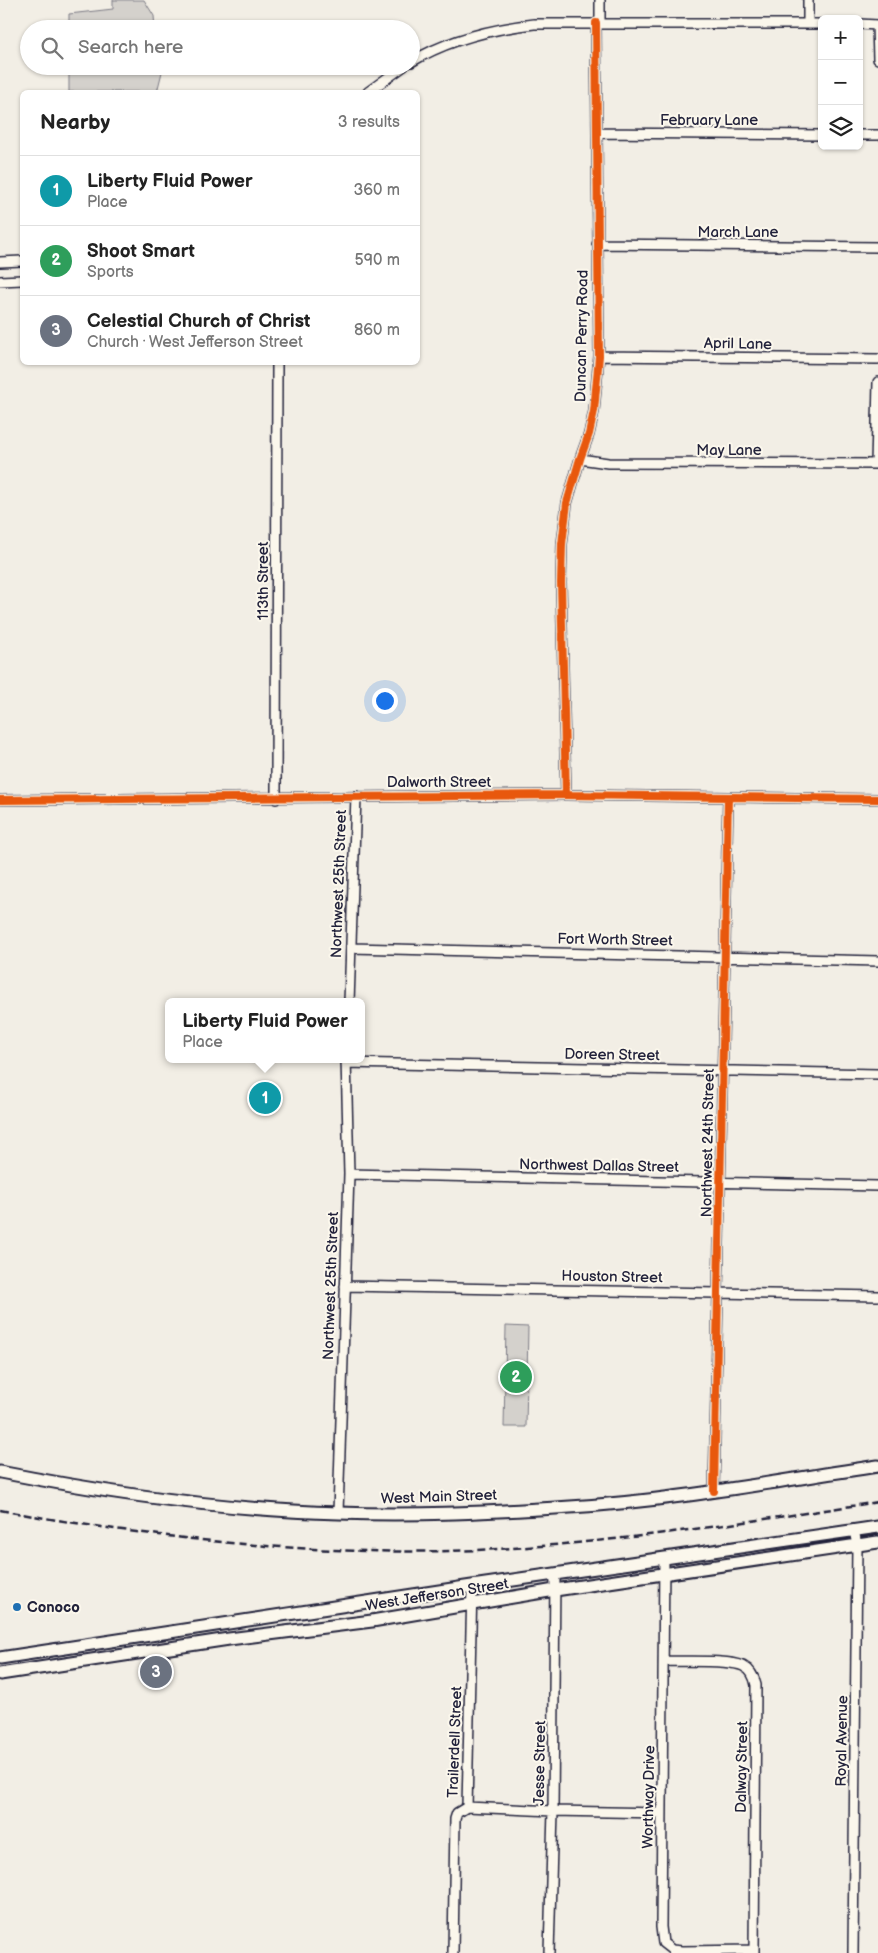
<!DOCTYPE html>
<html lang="en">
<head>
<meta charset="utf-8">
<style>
  :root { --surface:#fff; --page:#f6f6f6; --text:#222; --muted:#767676; --line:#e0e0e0; --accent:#1f6fb2 }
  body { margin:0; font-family:"Balsamiq Sans",sans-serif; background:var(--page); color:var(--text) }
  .controls { position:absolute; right:15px; top:15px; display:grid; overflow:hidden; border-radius:8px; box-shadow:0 1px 4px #0004 }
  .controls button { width:45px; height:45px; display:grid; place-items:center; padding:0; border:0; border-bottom:1px solid var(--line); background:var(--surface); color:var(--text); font:25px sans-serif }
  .you { position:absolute; left:384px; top:700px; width:18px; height:18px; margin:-12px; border:4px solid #fff; border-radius:50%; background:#1a73e8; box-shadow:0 0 0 8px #1a73e833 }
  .badge { display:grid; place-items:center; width:32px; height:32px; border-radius:50%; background:var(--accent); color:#fff; font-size:16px; font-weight:700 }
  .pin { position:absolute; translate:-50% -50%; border:2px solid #fff; box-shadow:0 1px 5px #0006 }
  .popup { position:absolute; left:165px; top:998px; width:200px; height:65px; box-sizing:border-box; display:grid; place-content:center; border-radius:8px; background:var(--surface); filter:drop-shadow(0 1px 4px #0005); font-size:16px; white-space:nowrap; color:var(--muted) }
  .popup b { font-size:19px; color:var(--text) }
  .popup::after { content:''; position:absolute; left:50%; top:100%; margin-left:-10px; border:10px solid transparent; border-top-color:var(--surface) }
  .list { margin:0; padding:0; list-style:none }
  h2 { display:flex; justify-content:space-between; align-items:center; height:65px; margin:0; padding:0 20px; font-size:21px }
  h2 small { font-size:16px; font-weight:400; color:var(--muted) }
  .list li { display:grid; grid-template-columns:32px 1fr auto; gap:15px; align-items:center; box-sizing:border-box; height:70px; padding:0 20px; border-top:1px solid var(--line) }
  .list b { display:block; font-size:19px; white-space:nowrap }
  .list p { margin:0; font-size:16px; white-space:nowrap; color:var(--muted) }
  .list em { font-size:16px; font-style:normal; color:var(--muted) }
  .icon { flex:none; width:28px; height:28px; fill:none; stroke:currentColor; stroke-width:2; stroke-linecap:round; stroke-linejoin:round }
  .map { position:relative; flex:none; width:878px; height:1953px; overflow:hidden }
  .search { position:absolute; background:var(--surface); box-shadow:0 1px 4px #0004; left:20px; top:20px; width:400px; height:55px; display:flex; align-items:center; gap:12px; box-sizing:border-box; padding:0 18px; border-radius:28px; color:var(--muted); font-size:19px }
  .panel { position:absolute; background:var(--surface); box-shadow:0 1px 4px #0004; left:20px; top:90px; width:400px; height:275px; border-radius:8px }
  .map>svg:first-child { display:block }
</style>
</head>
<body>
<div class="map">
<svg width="878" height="1953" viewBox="0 0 878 1953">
  <rect width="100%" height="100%" fill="#f2eee5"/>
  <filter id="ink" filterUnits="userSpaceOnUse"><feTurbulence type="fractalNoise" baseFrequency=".02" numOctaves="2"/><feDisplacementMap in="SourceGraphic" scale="10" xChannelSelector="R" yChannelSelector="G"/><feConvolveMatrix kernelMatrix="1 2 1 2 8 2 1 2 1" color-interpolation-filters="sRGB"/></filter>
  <g filter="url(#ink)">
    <path fill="#d4d1cc" stroke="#7b7a84" d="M113 0H144L154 16 155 29H69V14L113 9Z
      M69 66H161L162 72 157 92H69Z
      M506 1326 528 1327 526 1427H504Z"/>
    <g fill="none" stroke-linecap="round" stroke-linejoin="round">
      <g stroke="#22223b" stroke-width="12">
        <path id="minor" d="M600 23V0
          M808 24V0
          M859 24 878 25
          M877 25 878 59
          M411 62C449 39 491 29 534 24H822
          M368 92 404 66
          M597 133 822 135
          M859 135H878
          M597 244 878 247
          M0 262 22 261
          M0 281 22 280
          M599 356 878 359
          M580 459 608 463 878 464
          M876 464 878 382
          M566 795 561 583 562 544 567 503 580 459 589 434 594 411 599 356 596 23
          M276 799 277 362
          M0 800 566 795 878 799
          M351 948 878 961
          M349 1002 356 796
          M346 1063 878 1074
          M349 1174 878 1186
          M345 1286 878 1296
          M714 1491 728 797
          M338 1513 349 1174 346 1059
          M664 1558 661 1927 663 1943 672 1950 682 1951 754 1950
          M664 1661C681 1662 729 1659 743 1666 751 1670 754 1676 756 1685L754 1953
          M467 1807 553 1811 662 1813
          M453 1953 455 1819 457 1813 467 1807 472 1586
          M549 1953 553 1811 555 1574
          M853 1953 857 1545 854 1530"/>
      </g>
      <g stroke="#22223b" stroke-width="15">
        <path id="major" d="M0 1472C112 1494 225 1510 339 1513 416 1516 493 1512 570 1507 673 1501 776 1481 878 1466
          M0 1658 472 1586 878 1527
          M0 1674 229 1639 372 1621 555 1590 878 1542"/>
      </g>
      <use href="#minor" stroke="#fbf7ec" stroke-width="9"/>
      <use href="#major" stroke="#fbf7ec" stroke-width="11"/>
      <path stroke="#22223b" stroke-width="2.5" stroke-dasharray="8 4" stroke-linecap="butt" d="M0 1510C157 1539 317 1557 477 1550 612 1544 745 1522 878 1502"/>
      <g stroke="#fbf7ec" stroke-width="11">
        <path id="cycleway" d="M566 795 561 583 562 544 567 503 580 459 589 434 594 411 599 356 596 23
          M0 800 566 795 878 799
          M714 1491 728 797"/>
      </g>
      <use href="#cycleway" stroke="#e8590c" stroke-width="8"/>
    </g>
  </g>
  <circle fill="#1f6fb2" stroke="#fbf7ec" stroke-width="2" cx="17" cy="1607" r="5"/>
  <g text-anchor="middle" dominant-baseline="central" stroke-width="4" stroke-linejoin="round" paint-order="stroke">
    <g font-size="15" fill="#22223b" stroke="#fbf7ec">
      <text x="709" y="120">February Lane</text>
      <text x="738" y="232">March Lane</text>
      <text transform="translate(582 336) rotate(-89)">Duncan Perry Road</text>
      <text transform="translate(738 344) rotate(1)">April Lane</text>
      <text x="729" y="450">May Lane</text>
      <text transform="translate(263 581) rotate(-90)">113th Street</text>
      <text x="439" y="782">Dalworth Street</text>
      <text transform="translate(339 884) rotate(-88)">Northwest 25th Street</text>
      <text transform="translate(615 940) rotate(1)">Fort Worth Street</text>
      <text transform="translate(612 1055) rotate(1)">Doreen Street</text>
      <text transform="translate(708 1143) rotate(-89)">Northwest 24th Street</text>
      <text transform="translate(599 1166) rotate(1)">Northwest Dallas Street</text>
      <text transform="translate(612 1277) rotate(1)">Houston Street</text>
      <text transform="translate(331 1286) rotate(-88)">Northwest 25th Street</text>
      <text transform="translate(439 1497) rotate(-2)">West Main Street</text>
      <text transform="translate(437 1595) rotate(-9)">West Jefferson Street</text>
      <text transform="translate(842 1741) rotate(-89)">Royal Avenue</text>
      <text transform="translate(455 1742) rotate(-88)">Trailerdell Street</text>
      <text transform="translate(540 1763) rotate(-89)">Jesse Street</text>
      <text transform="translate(742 1767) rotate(-89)">Dalway Street</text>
      <text transform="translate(649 1797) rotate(-89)">Worthway Drive</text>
    </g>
    <g font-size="15" font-weight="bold" fill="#22223b" stroke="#fbf7ec" text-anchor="start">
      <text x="27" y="1607">Conoco</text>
    </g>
  </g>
</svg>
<div class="controls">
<button>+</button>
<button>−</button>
<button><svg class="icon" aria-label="layers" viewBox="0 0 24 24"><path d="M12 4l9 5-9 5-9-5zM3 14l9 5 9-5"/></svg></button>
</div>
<div class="you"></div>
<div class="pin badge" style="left:265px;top:1098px;background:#0f9aa8">1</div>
<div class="popup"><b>Liberty Fluid Power</b>Place</div>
<div class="pin badge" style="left:516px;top:1377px;background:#2e9e5b">2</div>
<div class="pin badge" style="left:156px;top:1672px;background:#6b7280">3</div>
<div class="search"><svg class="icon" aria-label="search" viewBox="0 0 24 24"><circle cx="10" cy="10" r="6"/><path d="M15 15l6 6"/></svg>Search here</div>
<section class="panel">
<h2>Nearby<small>3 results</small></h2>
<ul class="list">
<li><span class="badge" style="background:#0f9aa8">1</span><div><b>Liberty Fluid Power</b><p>Place</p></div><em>360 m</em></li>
<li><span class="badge" style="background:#2e9e5b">2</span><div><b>Shoot Smart</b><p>Sports</p></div><em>590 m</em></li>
<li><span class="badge" style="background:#6b7280">3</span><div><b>Celestial Church of Christ</b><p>Church · West Jefferson Street</p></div><em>860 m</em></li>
</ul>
</section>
</div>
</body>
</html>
